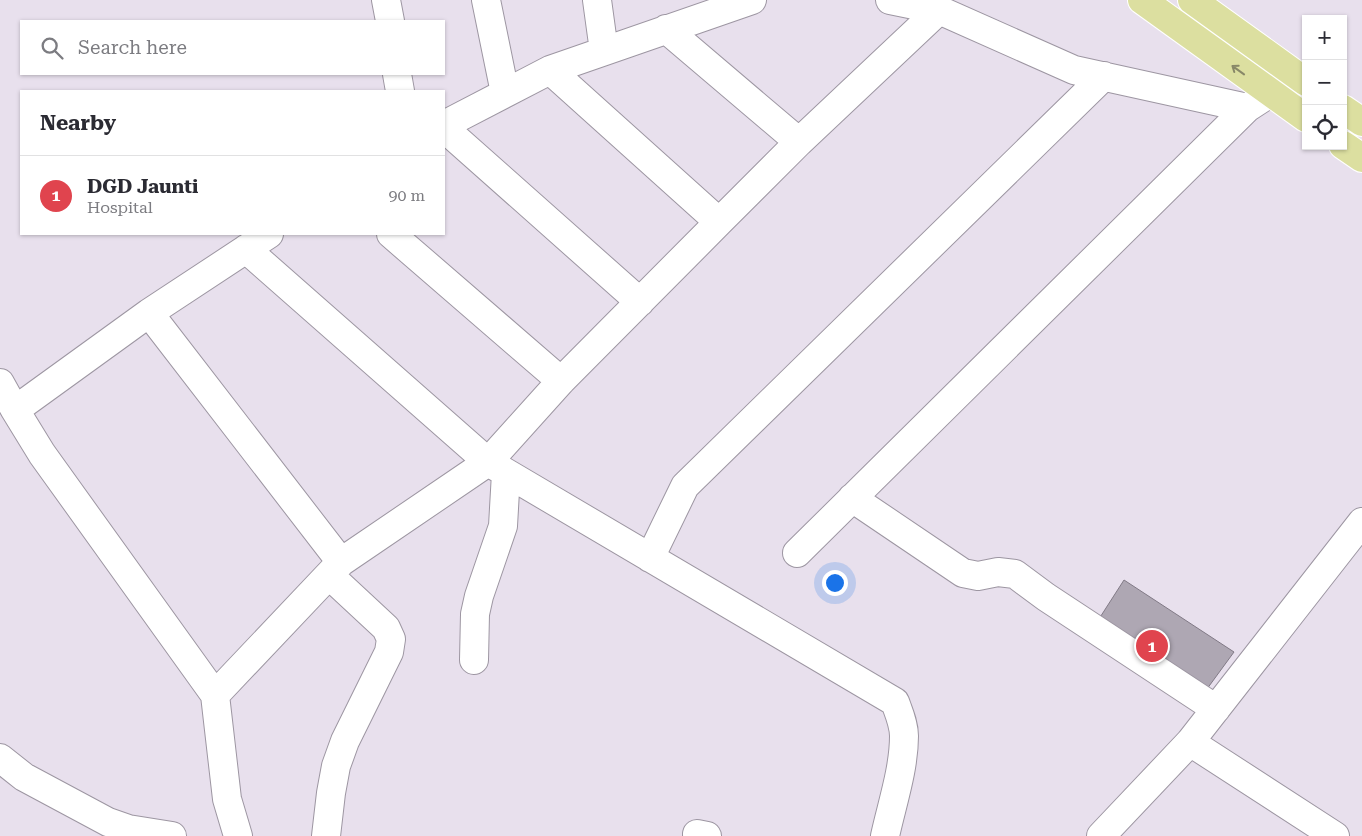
<!DOCTYPE html>
<html lang="en">
<head>
<meta charset="utf-8">
<style>
  :root { --surface:#fff; --page:#f2f2f3; --text:#2b2b33; --muted:#7c7c81; --line:#e1e1e2; --accent:#d93025 }
  body { margin:0; font-family:"Roboto Serif",serif; background:var(--page); color:var(--text) }
  .controls { position:absolute; right:15px; top:15px; display:grid; overflow:hidden; border-radius:0px; box-shadow:0 1px 4px #0004 }
  .controls button { width:45px; height:45px; display:grid; place-items:center; padding:0; border:0; border-bottom:1px solid var(--line); background:var(--surface); color:var(--text); font:25px sans-serif }
  .you { position:absolute; left:834px; top:582px; width:18px; height:18px; margin:-12px; border:4px solid #fff; border-radius:50%; background:#1a73e8; box-shadow:0 0 0 8px #1a73e833 }
  .badge { display:grid; place-items:center; width:32px; height:32px; border-radius:50%; background:var(--accent); color:#fff; font-size:16px; font-weight:700 }
  .pin { position:absolute; translate:-50% -50%; border:2px solid #fff; box-shadow:0 1px 5px #0006 }
  .list { margin:0; padding:0; list-style:none }
  h2 { display:flex; justify-content:space-between; align-items:center; height:65px; margin:0; padding:0 20px; font-size:21px }
  h2 small { font-size:16px; font-weight:400; color:var(--muted) }
  .list li { display:grid; grid-template-columns:32px 1fr auto; gap:15px; align-items:center; box-sizing:border-box; height:80px; padding:0 20px; border-top:1px solid var(--line) }
  .list b { display:block; font-size:19px; white-space:nowrap }
  .list p { margin:0; font-size:16px; white-space:nowrap; color:var(--muted) }
  .list em { font-size:16px; font-style:normal; color:var(--muted) }
  .icon { flex:none; width:28px; height:28px; fill:none; stroke:currentColor; stroke-width:2; stroke-linecap:round; stroke-linejoin:round }
  .map { position:relative; flex:none; width:1362px; height:836px; overflow:hidden }
  .search { position:absolute; background:var(--surface); box-shadow:0 1px 4px #0004; left:20px; top:20px; width:425px; height:55px; display:flex; align-items:center; gap:12px; box-sizing:border-box; padding:0 18px; border-radius:0px; color:var(--muted); font-size:19px }
  .panel { position:absolute; background:var(--surface); box-shadow:0 1px 4px #0004; left:20px; top:90px; width:425px; height:145px; border-radius:0px }
  .map>svg:first-child { display:block }
</style>
</head>
<body>
<div class="map">
<svg width="1362" height="836" viewBox="0 0 1362 836">
  <rect width="100%" height="100%" fill="#e8e0ed"/>
  <path fill="#aea7b3" stroke="#817a86" d="M1124 580 1234 652 1204 693 1097 622Z"/>
  <g fill="none" stroke-linecap="round" stroke-linejoin="round">
    <g stroke="#9d96a2" stroke-width="30">
      <path id="minor" d="M386 0 390 21
        M486 0 505 93
        M597 0 604 51
        M890 0 939 10 1074 70 1247 108
        M666 29 799 142
        M550 70 719 222
        M397 74 400 91
        M444 125 550 70 752 0
        M444 128 640 302
        M391 234 561 381
        M246 249 488 462 895 702C899 713 904 724 904 736 904 769 892 804 885 836
        M149 313 341 562
        M0 383 15 410 42 454 215 695 227 799 238 836
        M15 410 149 313 269 234
        M852 498 963 573 978 576 998 572 1015 574 1046 597 1216 709
        M797 553 1247 108 1270 93 1281 73
        M650 558 685 486 1104 76
        M474 660 475 614 479 596 503 526 506 473
        M215 695 341 562 488 462 561 381 719 222 799 142 939 10
        M1190 742 1335 836
        M0 758 24 777 108 822 128 829 172 836
        M697 834 707 836
        M326 836 331 793 336 766 345 741 389 652 391 639 386 628 329 575
        M1101 836 1190 742 1362 522"/>
    </g>
    <g stroke="#fff" stroke-width="30">
      <path id="major" d="M1142 0 1306 118
        M1192 0 1306 82
        M1343 109 1362 122
        M1343 145 1362 158"/>
    </g>
    <use href="#minor" stroke="#fff" stroke-width="28"/>
    <use href="#major" stroke="#dcdfa0" stroke-width="28"/>
  </g>
  <defs><path id="oneway-shaft" d="M-6 0H5M1.5-3L5.5 0L1.5 3" fill="none" stroke-width="1.6" stroke-linecap="round" stroke-linejoin="round" transform="scale(1.25)"/></defs>
  <use stroke="#888868" href="#oneway-shaft" transform="translate(1238 70) rotate(-144)"/>
</svg>
<div class="controls">
<button>+</button>
<button>−</button>
<button><svg class="icon" aria-label="locate" viewBox="0 0 24 24"><circle cx="12" cy="12" r="6"/><path d="M12 2v4M12 18v4M2 12h4M18 12h4"/></svg></button>
</div>
<div class="you"></div>
<div class="pin badge" style="left:1152px;top:646px;background:#e0444e">1</div>
<div class="search"><svg class="icon" aria-label="search" viewBox="0 0 24 24"><circle cx="10" cy="10" r="6"/><path d="M15 15l6 6"/></svg>Search here</div>
<section class="panel">
<h2>Nearby<small></small></h2>
<ul class="list">
<li><span class="badge" style="background:#e0444e">1</span><div><b>DGD Jaunti</b><p>Hospital</p></div><em>90 m</em></li>
</ul>
</section>
</div>
</body>
</html>
